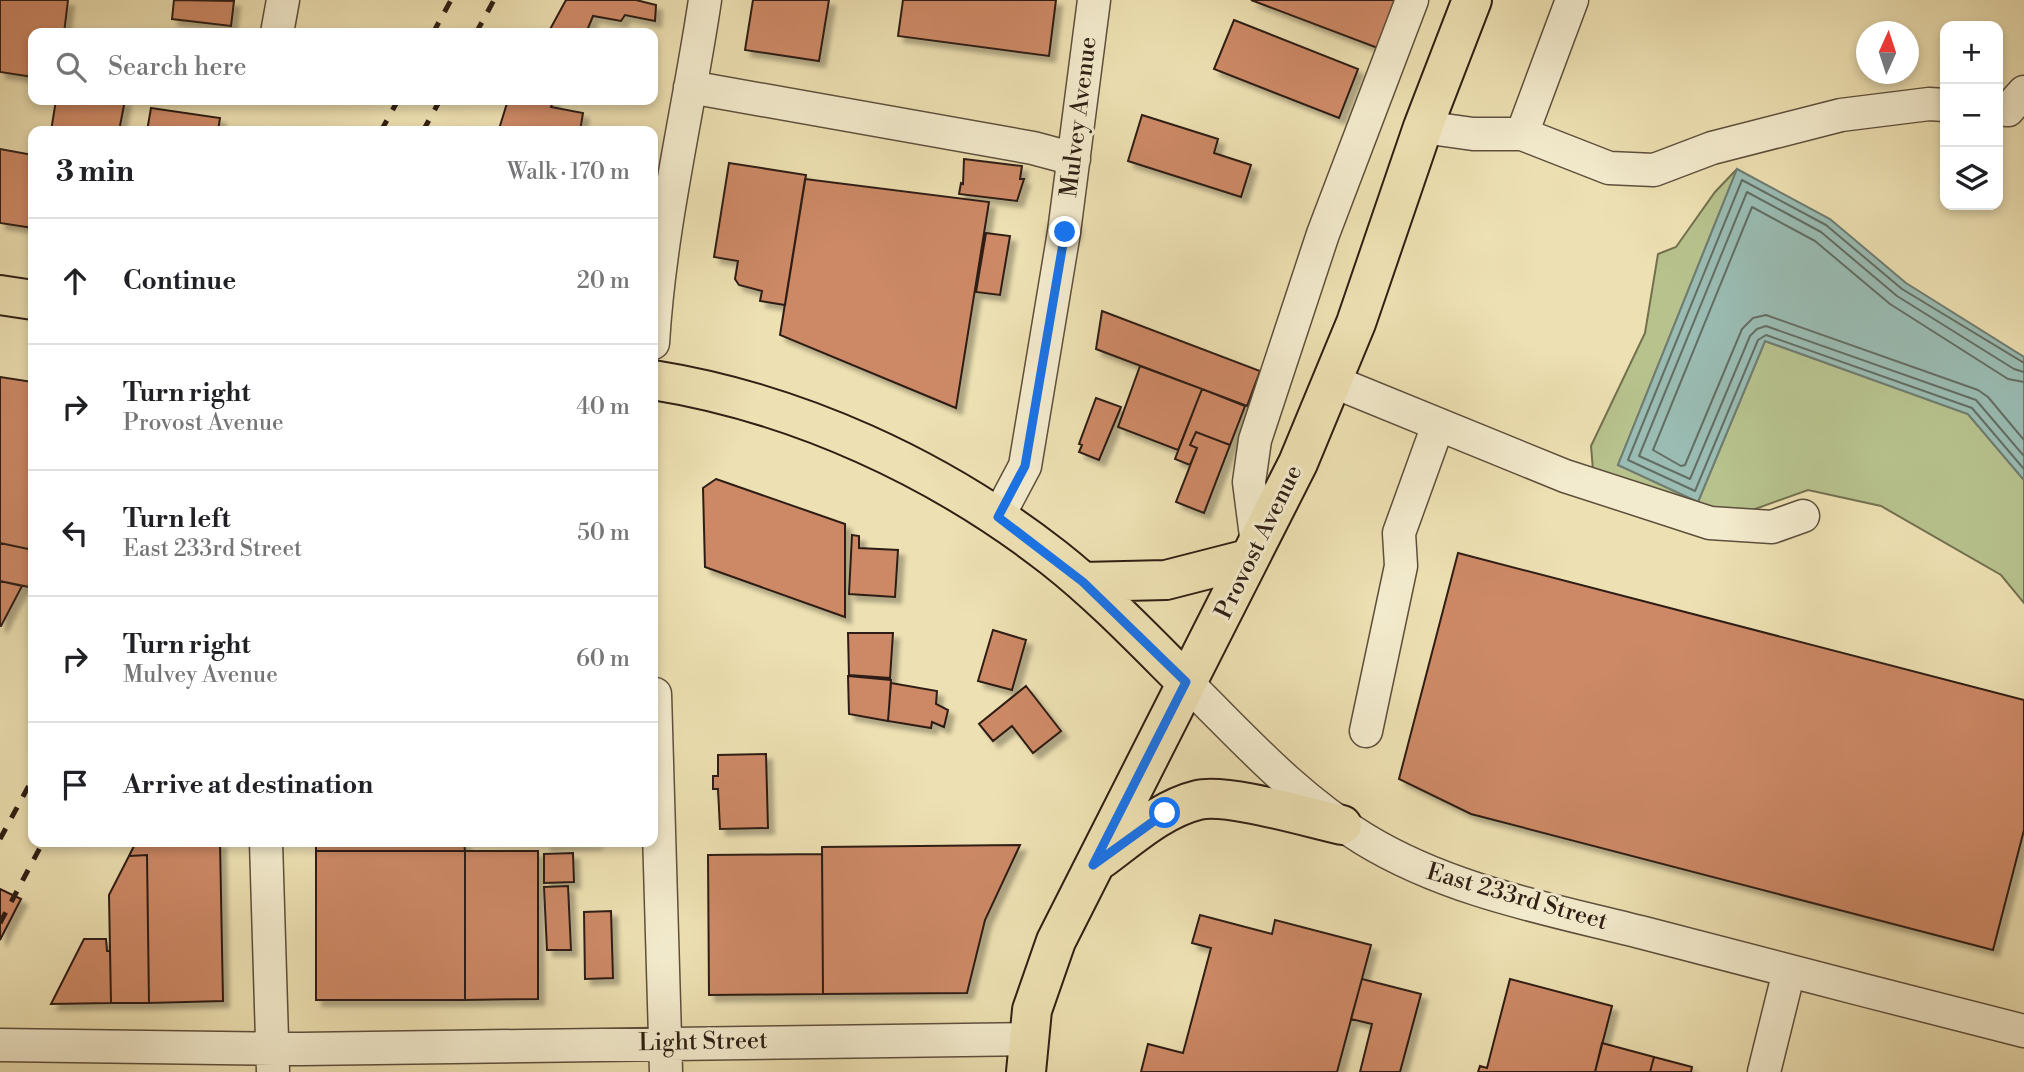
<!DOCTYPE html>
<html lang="en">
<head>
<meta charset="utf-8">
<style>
  :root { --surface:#fff; --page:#f2f2f2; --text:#202124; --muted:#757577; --line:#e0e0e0 }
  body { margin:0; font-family:"Libre Bodoni",serif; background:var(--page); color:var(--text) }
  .controls { position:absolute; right:21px; top:21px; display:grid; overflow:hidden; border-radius:14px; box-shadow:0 4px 10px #0003 }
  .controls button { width:63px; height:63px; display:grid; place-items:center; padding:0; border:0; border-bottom:2px solid var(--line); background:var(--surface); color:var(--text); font:35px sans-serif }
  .compass { position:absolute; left:1856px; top:21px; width:63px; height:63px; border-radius:50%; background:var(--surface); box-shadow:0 4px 10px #0003; rotate:3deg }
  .stop { position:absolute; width:21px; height:21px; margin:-16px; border:5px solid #1a73e8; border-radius:50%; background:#fff }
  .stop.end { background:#1a73e8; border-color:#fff; box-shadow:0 2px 7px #0008 }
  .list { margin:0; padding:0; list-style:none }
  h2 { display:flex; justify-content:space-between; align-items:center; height:91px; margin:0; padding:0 28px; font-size:30px }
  h2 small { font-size:23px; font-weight:400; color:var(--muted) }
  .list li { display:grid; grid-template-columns:46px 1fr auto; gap:21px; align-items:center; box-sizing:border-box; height:126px; padding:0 28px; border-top:2px solid var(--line) }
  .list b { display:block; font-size:26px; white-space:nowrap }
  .list p { margin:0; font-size:23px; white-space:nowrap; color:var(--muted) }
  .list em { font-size:23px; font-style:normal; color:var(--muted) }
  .icon { flex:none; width:38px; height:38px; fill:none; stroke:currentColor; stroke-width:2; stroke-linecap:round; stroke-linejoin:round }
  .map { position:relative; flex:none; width:2024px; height:1072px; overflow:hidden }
  .search { position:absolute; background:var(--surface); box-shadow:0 4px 10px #0003; left:28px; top:28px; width:630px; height:77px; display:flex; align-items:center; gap:18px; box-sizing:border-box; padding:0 24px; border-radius:14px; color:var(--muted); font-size:26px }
  .panel { position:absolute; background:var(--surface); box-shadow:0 4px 10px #0003; left:28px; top:126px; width:630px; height:721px; border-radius:14px }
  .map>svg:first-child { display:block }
</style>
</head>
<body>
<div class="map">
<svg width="2024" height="1072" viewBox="0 0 2024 1072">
  <defs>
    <filter id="shadow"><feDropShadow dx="6" dy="6" stdDeviation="2" flood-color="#0004"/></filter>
  </defs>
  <rect width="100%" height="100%" fill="#ede0b2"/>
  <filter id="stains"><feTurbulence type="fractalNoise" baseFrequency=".00286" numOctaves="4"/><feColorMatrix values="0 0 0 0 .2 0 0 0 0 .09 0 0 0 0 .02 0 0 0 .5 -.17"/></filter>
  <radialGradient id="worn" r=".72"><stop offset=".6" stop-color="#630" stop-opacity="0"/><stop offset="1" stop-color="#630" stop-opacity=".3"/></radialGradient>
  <path fill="#b7c28d" stroke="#737050" stroke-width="2" d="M1737 169 1618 465 1698 502 1765 341 1968 414 2024 480V603L2001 575 1881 506 1808 490 1730 518 1593 470 1591 446 1645 333 1658 254 1676 247 1715 192Z"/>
  <path fill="#9abcb3" stroke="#6f7d73" stroke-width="2" d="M1737 169 1830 219 1906 283 2024 357V480L1968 414 1765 341 1698 502 1618 465Z"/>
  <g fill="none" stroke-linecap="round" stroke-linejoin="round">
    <path stroke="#646e64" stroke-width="2" d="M2024 363 1902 289 1826 225 1742 180 1628 460 1695 491 1758 340 1766 335 1972 408 2024 469
      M2024 372 2014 369 1897 296 1821 232 1747 192 1639 456 1690 479 1750 336 1757 329 1766 326 1976 400 2024 456
      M2024 382 2008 379 1890 304 1815 241 1752 207 1653 450 1681 466 1685 465 1742 329 1753 318 1766 315 1978 390 1988 397 2024 440"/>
  </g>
  <path fill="#cd8966" stroke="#2f1f14" stroke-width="2" filter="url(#shadow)" d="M0 0H68L64 33H33V77L0 72Z
    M174 0 234 1 231 26 172 19Z
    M566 0H636L656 5 655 21 625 15 621 21 593 16 586 33H548Z
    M753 0H829L819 61 745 50Z
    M903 0H1056L1049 56 898 36Z
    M1251 0H1402L1383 50Z
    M1234 20 1358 69 1339 118 1214 69Z
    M56 100H125L119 131H51Z
    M508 100H554L551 107 583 113 580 131H492V128L499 129Z
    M151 108 220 118 218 131H147Z
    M1142 115 1218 139 1214 153 1251 165 1241 197 1128 161Z
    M0 149 33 155V228L0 223Z
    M964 159 1022 166 1020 179H1024L1017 201 959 194 961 183 963 184Z
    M729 163 806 175 785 305 760 301 762 291 739 285 735 279 738 261 714 257Z
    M805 179 989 202 956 408 780 335Z
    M986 233 1010 236 1000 295 976 292Z
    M1102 311 1260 371 1247 406 1096 349Z
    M1140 366 1202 389 1178 450 1118 427Z
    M0 377 33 382V550L0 543Z
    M1202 389 1245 406 1230 445 1196 432 1190 445 1197 448 1190 465 1175 459Z
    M1096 398 1121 407 1099 460 1079 452 1082 445 1079 444Z
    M1196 432 1230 445 1204 513 1176 502 1197 448 1190 445Z
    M716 479 845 524V617L705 567 703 488Z
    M852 535 859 536V548L898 550 895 597 849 594Z
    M0 543 33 550 29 587 0 581Z
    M1458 553 2024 700V830L1993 950 1471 814 1399 779Z
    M0 581 22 586 1 626H0Z
    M993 630 1026 640 1012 690 978 681Z
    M848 633H893L890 678 849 675Z
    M848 676 891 680 888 721 849 714Z
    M891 683 937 691 936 704 948 710 944 727 932 722 931 728 888 721Z
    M1026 686 1061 731 1033 753 1012 726 993 741 979 724Z
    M766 754 768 828 720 829 718 789H713V776H718V755Z
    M136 842H220L223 1001 149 1003 147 855 129 856Z
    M316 842H464L465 851H316Z
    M545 842H596V843L545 844Z
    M1020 845 985 920 967 993 823 994 822 847Z
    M316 851H465V1000H316Z
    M465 851H538V999L465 1000Z
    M573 853 574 882 544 883V854Z
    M822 854 823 994 709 995 708 855Z
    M147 855 149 1003H111L109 895 129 856Z
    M568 886 571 950H547L544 887Z
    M0 889 21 899 0 940Z
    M611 911 613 978 585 979 584 912Z
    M1200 915 1272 934 1275 920 1371 945 1337 1072H1141L1148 1044 1183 1053 1211 948 1192 943Z
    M84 939H106L107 951H110L111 1003 51 1004Z
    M1362 979 1421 994 1400 1072H1360L1372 1024 1351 1019Z
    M1510 979 1612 1006 1595 1072H1478L1480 1066 1487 1068Z
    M1602 1043 1654 1057 1650 1072H1595Z
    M1654 1057 1692 1067 1691 1072H1650Z"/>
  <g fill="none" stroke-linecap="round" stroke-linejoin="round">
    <g stroke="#5e4f3c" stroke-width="35">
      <path id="minor" d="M277 33 283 0
        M690 87 1033 148 1074 159
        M1998 109 2008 110 2024 92
        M1423 127 1473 134H1522L1572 0
        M1522 134 1609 168 1654 170 1712 148 1841 115 1929 104 1945 105
        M653 343C660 227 688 114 705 0
        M1332 381 1565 476 1710 523 1772 527 1803 516
        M998 517 1025 466 1064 232 1094 0
        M1257 544 1249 482 1255 440 1323 234 1412 0
        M1186 682C1243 738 1295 797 1364 839 1449 891 1549 909 1644 933 1771 966 1897 999 2024 1031
        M655 694 666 1072
        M1366 731 1401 566 1399 533 1438 425
        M266 842 273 1072
        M0 1045 301 1049 1028 1039
        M1764 1072 1789 971"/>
    </g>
    <g stroke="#2f1f14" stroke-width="42">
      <path id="major" d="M0 295 33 300
        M653 380C797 403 939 468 1054 558 1101 595 1143 639 1186 682
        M1083 582 1166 580 1248 559
        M1101 859C1130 838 1161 809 1198 800 1227 793 1310 818 1342 825
        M1026 1072 1032 1010 1056 941 1298 463 1356 323 1423 127 1472 0"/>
    </g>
    <use href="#minor" stroke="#f3ebcd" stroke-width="32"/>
    <use href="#major" stroke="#ede0b2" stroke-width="38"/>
    <path stroke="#2f1f14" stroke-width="5" stroke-dasharray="12 12" stroke-linecap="butt" d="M433 33 451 0
      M476 33 494 0
      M381 131 398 100
      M423 131 440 100
      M0 839 33 778
      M0 923 43 842"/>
  </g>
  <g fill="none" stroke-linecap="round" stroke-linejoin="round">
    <path stroke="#1a73e8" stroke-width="9" d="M1065 232 1025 466 998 517 1083 582 1186 682 1093 865 1165 813"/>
  </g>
  <g text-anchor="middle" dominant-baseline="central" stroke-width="6" stroke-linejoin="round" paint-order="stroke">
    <g font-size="24" fill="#2f1f14" stroke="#f3ebcd">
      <text transform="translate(1079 117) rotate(-83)">Mulvey Avenue</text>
      <text transform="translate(1259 542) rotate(-64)">Provost Avenue</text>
      <text transform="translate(1517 897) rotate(16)">East 233rd Street</text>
      <text transform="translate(703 1042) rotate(-1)">Light Street</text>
    </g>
  </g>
  <rect width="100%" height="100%" filter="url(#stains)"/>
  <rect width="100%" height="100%" fill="url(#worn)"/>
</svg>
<div class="controls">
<button>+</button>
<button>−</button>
<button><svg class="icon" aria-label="layers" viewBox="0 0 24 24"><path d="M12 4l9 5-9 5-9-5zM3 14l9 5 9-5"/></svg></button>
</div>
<svg class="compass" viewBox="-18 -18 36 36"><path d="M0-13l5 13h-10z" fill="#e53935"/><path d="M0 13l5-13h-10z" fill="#757577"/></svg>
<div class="stop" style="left:1165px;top:813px"></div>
<div class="stop end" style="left:1065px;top:232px"></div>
<div class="search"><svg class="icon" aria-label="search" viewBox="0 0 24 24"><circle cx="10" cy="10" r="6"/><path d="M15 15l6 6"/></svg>Search here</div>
<section class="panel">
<h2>3 min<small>Walk · 170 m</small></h2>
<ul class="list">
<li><svg class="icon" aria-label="ahead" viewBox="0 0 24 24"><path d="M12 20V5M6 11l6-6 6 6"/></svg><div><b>Continue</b></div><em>20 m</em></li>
<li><svg class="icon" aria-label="right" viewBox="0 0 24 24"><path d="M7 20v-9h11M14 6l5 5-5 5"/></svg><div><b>Turn right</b><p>Provost Avenue</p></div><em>40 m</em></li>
<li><svg class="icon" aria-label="left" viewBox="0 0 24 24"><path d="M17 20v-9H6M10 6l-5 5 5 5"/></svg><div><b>Turn left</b><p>East 233rd Street</p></div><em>50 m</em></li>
<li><svg class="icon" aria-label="right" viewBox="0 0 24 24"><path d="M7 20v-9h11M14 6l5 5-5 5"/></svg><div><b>Turn right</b><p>Mulvey Avenue</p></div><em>60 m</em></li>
<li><svg class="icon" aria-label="arrive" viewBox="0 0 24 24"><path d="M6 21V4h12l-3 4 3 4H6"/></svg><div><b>Arrive at destination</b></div></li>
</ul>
</section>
</div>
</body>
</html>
